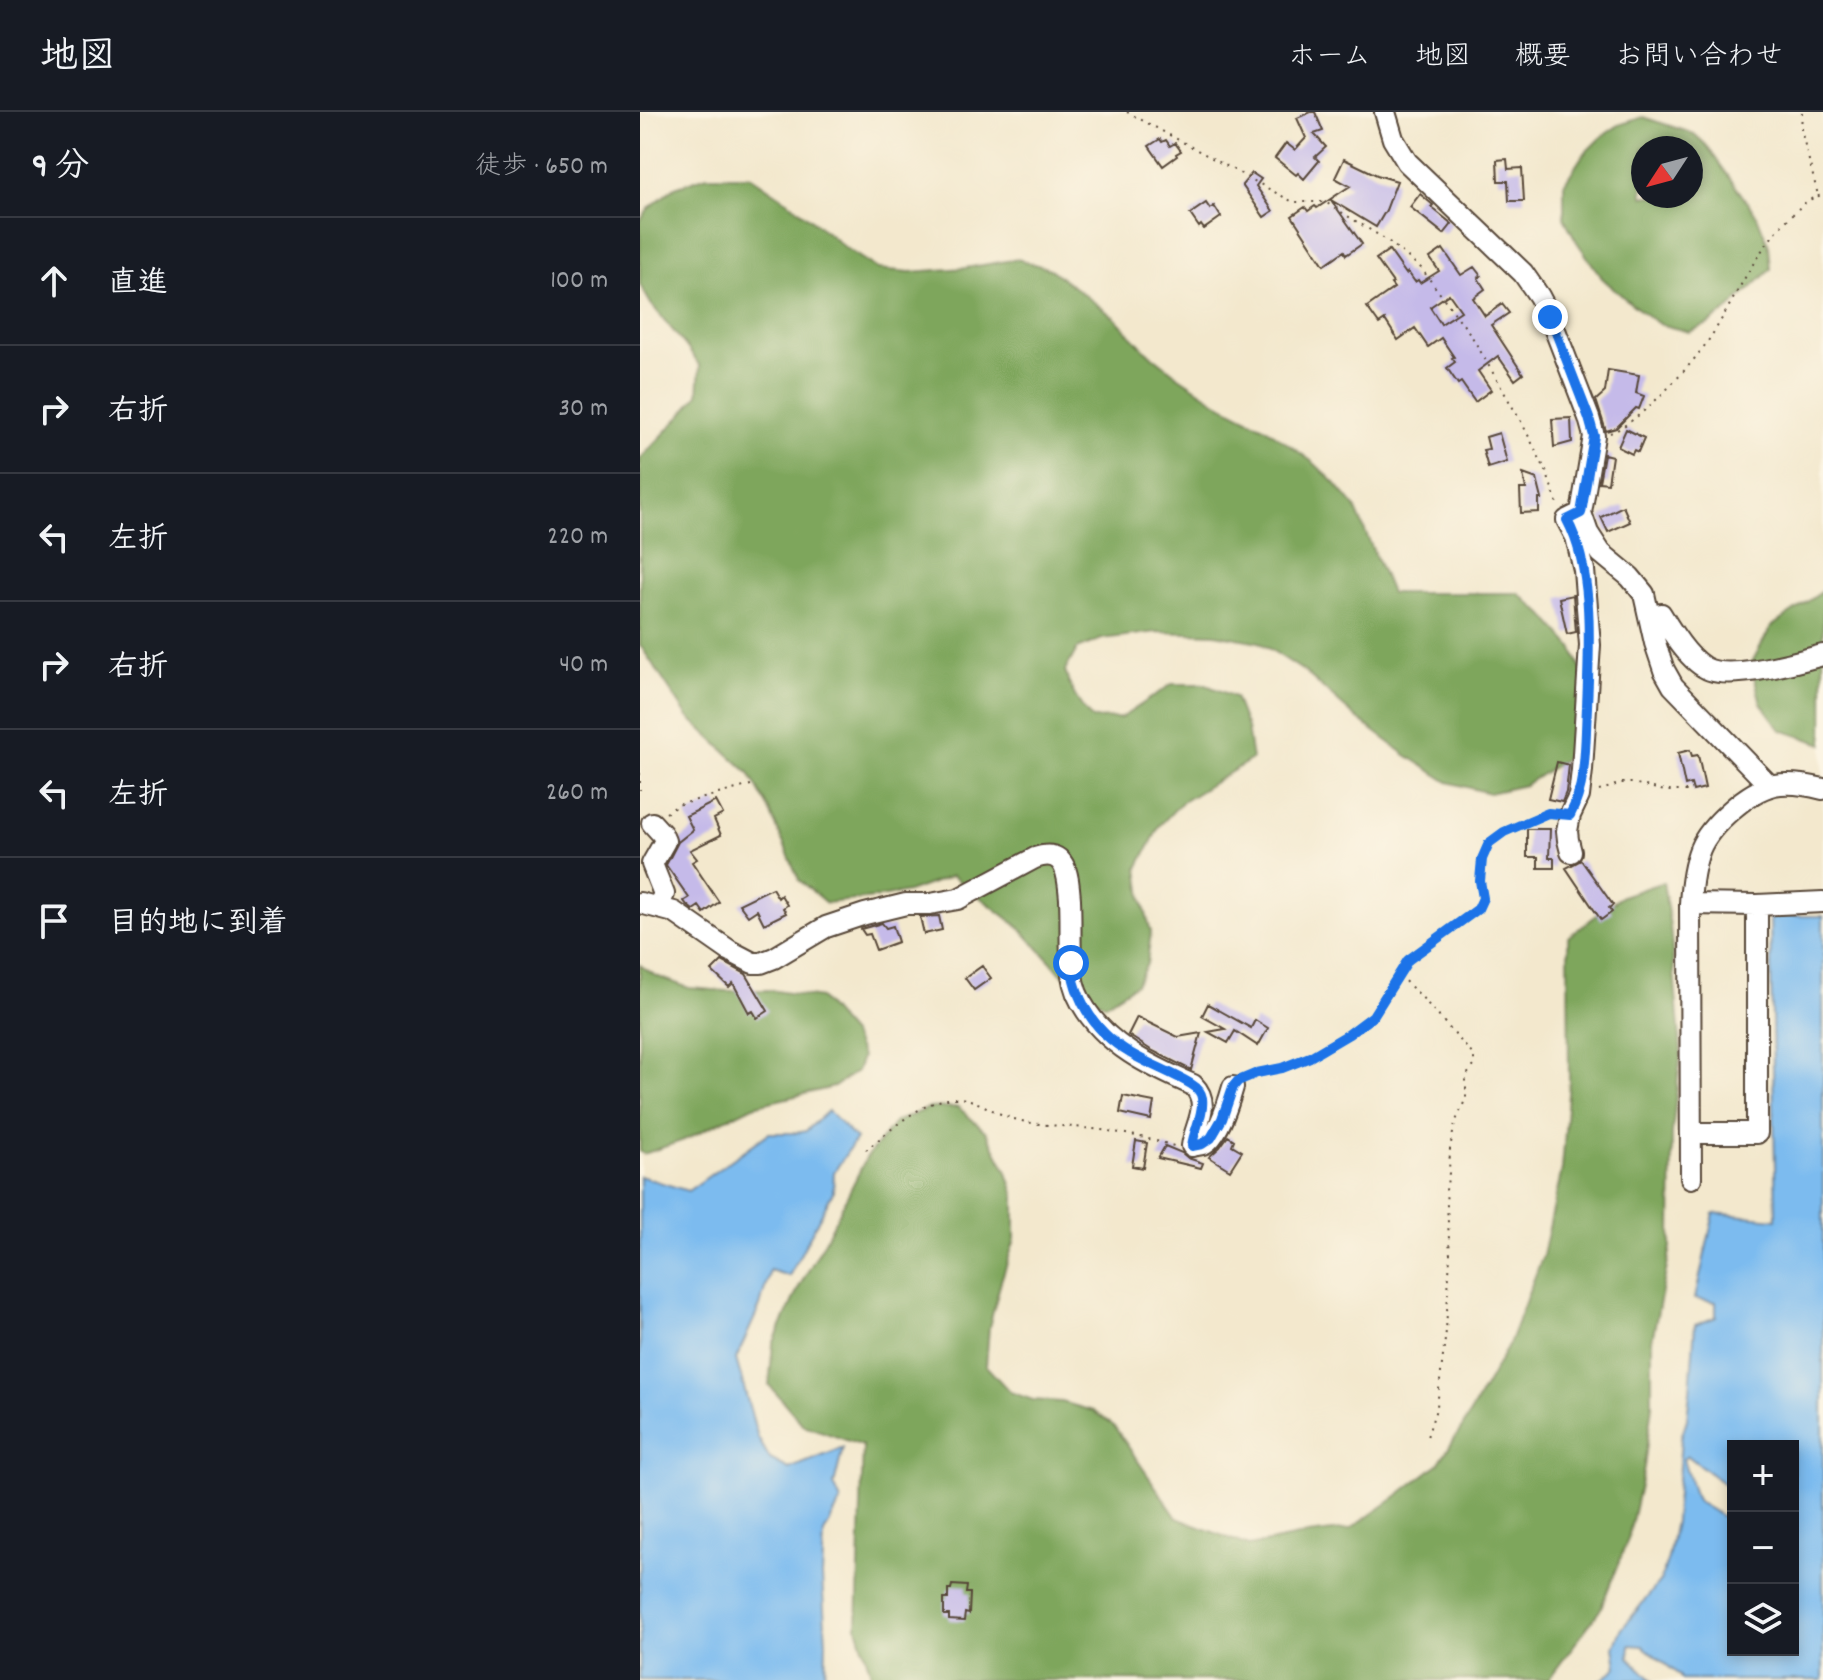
<!DOCTYPE html>
<html lang="ja">
<head>
<meta charset="utf-8">
<style>
  :root { --surface:#171b24; --page:#242831; --text:#f1f3f6; --muted:#9ea1a6; --line:#363941 }
  body { margin:0; font-family:Dekko,"Klee One",sans-serif; background:var(--page); color:var(--text) }
  .controls { position:absolute; right:24px; bottom:24px; display:grid; overflow:hidden; border-radius:0px; box-shadow:0 4px 12px #0003 }
  .controls button { width:72px; height:72px; display:grid; place-items:center; padding:0; border:0; border-bottom:2px solid var(--line); background:var(--surface); color:var(--text); font:40px sans-serif }
  .compass { position:absolute; left:991px; top:24px; width:72px; height:72px; border-radius:50%; background:var(--surface); box-shadow:0 4px 12px #0003; rotate:234deg }
  .stop { position:absolute; width:24px; height:24px; margin:-18px; border:6px solid #1a73e8; border-radius:50%; background:#fff }
  .stop.end { background:#1a73e8; border-color:#fff; box-shadow:0 2px 8px #0008 }
  .list { margin:0; padding:0; list-style:none }
  h2 { display:flex; justify-content:space-between; align-items:center; height:104px; margin:0; padding:0 32px; font-size:34px }
  h2 small { font-size:26px; font-weight:400; color:var(--muted) }
  .list li { display:grid; grid-template-columns:52px 1fr auto; gap:24px; align-items:center; box-sizing:border-box; height:128px; padding:0 32px; border-top:2px solid var(--line) }
  .list b { display:block; font-size:30px; white-space:nowrap }
  .list em { font-size:26px; font-style:normal; color:var(--muted) }
  .icon { flex:none; width:44px; height:44px; fill:none; stroke:currentColor; stroke-width:2; stroke-linecap:round; stroke-linejoin:round }
  .map { position:relative; flex:none; width:1183px; height:1568px; overflow:hidden }
  header { display:flex; align-items:center; gap:48px; box-sizing:border-box; height:112px; padding:0 40px; background:var(--surface); border-bottom:2px solid var(--line) }
  header strong { font-size:38px }
  nav { display:flex; gap:44px; margin-inline-start:auto; font-size:28px }
  main { display:flex }
  aside { flex:1; background:var(--surface) }
  .map>svg:first-child { display:block }
</style>
</head>
<body>
<header>
<strong>地図</strong>
<nav><a>ホーム</a><a>地図</a><a>概要</a><a>お問い合わせ</a></nav>
</header>
<main>
<aside>
<h2>9 分<small>徒歩 · 650 m</small></h2>
<ul class="list">
<li><svg class="icon" aria-label="ahead" viewBox="0 0 24 24"><path d="M12 20V5M6 11l6-6 6 6"/></svg><div><b>直進</b></div><em>100 m</em></li>
<li><svg class="icon" aria-label="right" viewBox="0 0 24 24"><path d="M7 20v-9h11M14 6l5 5-5 5"/></svg><div><b>右折</b></div><em>30 m</em></li>
<li><svg class="icon" aria-label="left" viewBox="0 0 24 24"><path d="M17 20v-9H6M10 6l-5 5 5 5"/></svg><div><b>左折</b></div><em>220 m</em></li>
<li><svg class="icon" aria-label="right" viewBox="0 0 24 24"><path d="M7 20v-9h11M14 6l5 5-5 5"/></svg><div><b>右折</b></div><em>40 m</em></li>
<li><svg class="icon" aria-label="left" viewBox="0 0 24 24"><path d="M17 20v-9H6M10 6l-5 5 5 5"/></svg><div><b>左折</b></div><em>260 m</em></li>
<li><svg class="icon" aria-label="arrive" viewBox="0 0 24 24"><path d="M6 21V4h12l-3 4 3 4H6"/></svg><div><b>目的地に到着</b></div></li>
</ul>
</aside>
<div class="map">
<svg width="1183" height="1568" viewBox="0 0 1183 1568">
  <rect width="100%" height="100%" fill="#fcf5e5"/>
  <filter id="ink" filterUnits="userSpaceOnUse"><feTurbulence type="fractalNoise" baseFrequency=".0125" numOctaves="2"/><feDisplacementMap in="SourceGraphic" scale="16" xChannelSelector="R" yChannelSelector="G"/><feConvolveMatrix kernelMatrix="1 2 1 2 8 2 1 2 1" color-interpolation-filters="sRGB"/></filter>
  <filter id="wash" filterUnits="userSpaceOnUse"><feTurbulence type="fractalNoise" baseFrequency=".006" numOctaves="4" result="noise"/><feDisplacementMap in="SourceGraphic" scale="32" xChannelSelector="R" yChannelSelector="G"/><feGaussianBlur stdDeviation="1.8" result="paint"/><feColorMatrix in="noise" values="0 0 0 0 0 0 0 0 0 0 0 0 0 0 0 0 0 1.4 0 .05"/><feComposite in="paint" operator="in"/></filter>
  <g filter="url(#wash)">
    <rect width="100%" height="100%" fill="#f3e8cd"/>
    <path fill="#7ea65c" stroke="#5c683d" stroke-width="2" fill-rule="evenodd" d="M1003 5 1054 22 1066 33 1117 104 1129 134 1131 157 1090 196 1068 212 1049 220 1019 212 989 190 962 166 937 130 924 106V72L943 43 960 26 979 13ZM1051 36V84H1003V36Z
      M67 64H110L153 93 207 137 238 157 270 160 325 156 378 147 410 157 475 206 506 239 539 265 583 294 626 316 674 351 695 371 715 395 751 481H878L903 502 932 535 948 573V610L928 645 885 673 849 681 808 670 766 643 718 607 665 560 619 530 575 522 517 520 462 527 437 537 425 559C430 578 438 592 452 607L481 606 532 572H564L595 585 607 616 612 647 541 691 520 713 498 756 502 786 511 820 507 852 496 872 465 892 436 877 380 816 312 764 268 780 235 786 186 791 159 768 129 697 109 661 48 605 0 533V347L38 307 58 283 60 254 45 233 11 192 0 173V109L8 97 35 75Z
      M1183 479V632L1141 618 1121 591 1111 552 1131 515Z
      M1023 770 1030 814 1041 939 1032 1021 1031 1135 1012 1228V1293L1004 1355 988 1427 960 1498 908 1568H233L217 1515 223 1334 163 1313 129 1273 133 1232 159 1175 184 1131 226 1046 255 1010 289 996 318 995 346 1020 366 1058 375 1084V1127L361 1169 349 1215 346 1254 370 1280 393 1288 422 1290 453 1299 474 1314 537 1406 609 1434 668 1422 710 1417 753 1387 798 1352 823 1314 869 1232 903 1143 922 1057 929 969 928 825 982 784Z
      M0 853 16 864 49 876 86 879 130 878 180 886 212 923 222 945 217 959 194 975 113 994 44 1028 4 1042 0 1040Z"/>
    <path fill="#7bbbef" stroke="#5b7286" stroke-width="2" fill-rule="evenodd" d="M1130 804H1183V1568H1042L1039 1563 1003 1534 990 1533 989 1545 1012 1568H962L977 1555 974 1535 981 1518 1021 1468 1028 1446 1035 1409 1041 1326 1047 1307 1050 1279 1055 1213 1076 1205V1190L1055 1187 1074 1101 1136 1107ZM1093 1334H1153V1538H1093V1402L1085 1406 1058 1390 1053 1380 1043 1347 1048 1344 1093 1379Z
      M188 999 216 1027 194 1060 193 1080 149 1164 130 1158 120 1194 96 1247 118 1326 130 1347 149 1357 203 1336 194 1373 201 1389 184 1421 182 1464 186 1530 185 1568H0V1064L48 1079 129 1021H156L166 1019Z"/>
    <g id="blocks">
      <path fill="#c5bae9" fill-rule="evenodd" d="M671 0H675L683 19 674 22 686 35 675 45 679 49 664 67 658 61 656 63 635 46 646 31 655 38 666 26 657 6Z
        M520 27 522 30 526 28 530 34 535 31 541 39 536 42 537 44 523 54 509 34Z
        M704 47 737 63 757 69 746 98 736 115 691 88 722 132 706 143 704 139 684 153 652 104 665 95 668 99 675 94 677 96 710 74 695 66Z
        M867 47 868 57 882 56 884 89H869L868 69H858L857 48Z
        M612 61 621 67 616 74 633 99 624 105 602 73Z
        M780 82 793 93 791 95 812 112 804 122 770 95Z
        M566 91 570 97 574 94 581 105 564 117 561 113 559 115 550 102Z
        M803 137 821 163 834 155 841 164 838 166 845 177 833 186 845 204 862 192 869 201 851 213 883 262 875 268 858 244 838 259 851 278 835 290 821 270 818 272 807 256 815 250 812 246 814 245 801 226 788 235 775 216 758 228 745 208 739 212 727 195 754 176 751 172 753 171 736 147 749 138 766 162 768 160 775 170 778 168 780 171 799 159 790 146ZM809 182 821 199 801 212 790 195Z
        M968 258 999 263 996 281 1004 284 999 297 996 296 976 316 966 319 956 288 965 280Z
        M931 306 932 330 914 335 912 307Z
        M986 317 1004 326 998 340 994 338 992 342 978 335Z
        M859 321 867 350 848 356 843 338 849 337 846 325Z
        M964 342 972 344 968 371 959 370Z
        M883 362 897 367 902 387H899V400L881 401 880 377H886Z
        M983 394 990 410 968 420 961 405Z
        M933 483 936 520 927 522 919 486Z
        M1050 638 1052 644 1058 643 1065 676 1053 679 1051 672 1045 674 1038 641Z
        M917 650 929 653 926 680 922 690 908 687Z
        M76 689 83 702 74 707 81 723 50 738 57 747 52 750 79 790 64 801 59 794 53 798 47 793 44 789 49 786 26 753 38 730 53 718 46 704Z
        M887 717H910L909 746H914V756H898V745H887Z
        M941 748 973 793 969 796 972 800 961 808 926 756Z
        M132 776 138 786 141 783 147 793 143 796 146 801 124 812 117 798 108 804 99 792Z
        M299 804 302 818 284 822 280 805Z
        M242 811 246 816 253 814 258 830 236 838 230 822 225 823 221 817Z
        M82 849 106 862 128 899 117 906 113 899 109 901 93 871 89 875 72 859Z
        M342 854 351 866 334 878 325 866Z
        M568 892 611 916 615 908 628 916 618 934 595 919 588 931 568 920 585 917 562 904Z
        M497 905 538 925 561 921 551 958 511 938 488 923Z
        M483 984 514 990 511 1008 480 1001Z
        M588 1024 594 1028 592 1033 602 1039 590 1058 569 1045 580 1035Z
        M496 1029 507 1031 503 1056 492 1054Z
        M525 1034 542 1041 548 1046 563 1051 561 1056 518 1046Z
        M312 1473 327 1474 326 1481H330L329 1502 325 1501 324 1509 309 1508V1503H304V1487H308V1477H311Z"/>
    </g>
  </g>
  <g filter="url(#ink)">
    <use href="#blocks" fill-opacity="0" stroke="#574638" stroke-width="2"/>
    <g fill="none" stroke-linecap="round" stroke-linejoin="round">
      <g stroke="#574638" stroke-width="24">
        <path id="minor" d="M745 0 753 27 767 50 883 161 899 184 910 205 949 306 954 324 941 401 948 421 961 441 990 465 1004 482 1015 531 1024 558 1033 574 1130 674
          M1010 504 1021 502C1031 519 1050 551 1070 558 1096 567 1157 550 1183 543
          M12 711 22 722 25 729 12 752 24 782 18 795
          M931 740 928 728 927 719 930 703 939 684 942 658 950 533 944 458 936 425 927 408 941 401
          M0 791 34 800 90 839 113 851H121L134 846 186 815 225 802 266 792H290L318 787 395 746C427 735 428 764 430 787 431 807 430 828 431 848 431 862 434 878 441 890 465 933 510 954 553 973 572 992 555 1012 552 1034 556 1033 562 1033 565 1031 579 1023 589 989 593 975
          M1050 792 1117 793 1183 790
          M1052 1021H1117V793
          M1051 1066 1050 792C1051 774 1053 755 1060 737 1070 713 1108 679 1134 673 1150 670 1167 673 1183 677"/>
      </g>
      <path stroke="#574638" stroke-width="2" stroke-dasharray="2 6" stroke-linecap="butt" d="M487 0 653 90H685L748 129 781 156 831 223 883 313 906 359 918 394
        M1162 0 1161 18 1178 83
        M970 321C999 311 1050 255 1068 229 1098 184 1112 141 1153 102 1163 92 1169 86 1183 83
        M0 661V678
        M959 679 981 671H993L1025 679H1047
        M26 701 38 693 111 673
        M759 864 779 882 834 944V954L826 964V986L815 1011 810 1036 809 1061 806 1078 810 1143 806 1219 797 1294 787 1325
        M609 964 642 956 670 945 709 922 733 904 768 848 838 797C845 782 840 781 840 766 840 737 851 725 877 714 889 709 900 701 913 701
        M226 1038C251 1018 281 988 315 986 333 985 349 998 366 1004 390 1014 419 1013 444 1016 475 1019 505 1025 534 1034"/>
      <use href="#minor" stroke="#fff" stroke-width="20"/>
    </g>
  </g>
  <g fill="none" stroke-linecap="round" stroke-linejoin="round" filter="url(#ink)">
    <path stroke="#1a73e8" stroke-width="10" d="M431 851C434 879 445 902 465 922 489 946 522 955 551 972 556 975 561 979 562 986 564 1003 554 1017 552 1034L562 1032 571 1026 582 1007 593 975 598 969 617 961 642 956 670 945 709 922 733 904 768 848 838 797 843 786 840 769 842 747 849 731 864 720 908 701 930 703C947 672 945 630 947 595 949 537 955 460 927 408L941 401 954 324 949 306 910 205"/>
  </g>
</svg>
<div class="controls">
<button>+</button>
<button>−</button>
<button><svg class="icon" aria-label="layers" viewBox="0 0 24 24"><path d="M12 4l9 5-9 5-9-5zM3 14l9 5 9-5"/></svg></button>
</div>
<svg class="compass" viewBox="-18 -18 36 36"><path d="M0-13l5 13h-10z" fill="#e53935"/><path d="M0 13l5-13h-10z" fill="#9ea1a6"/></svg>
<div class="stop" style="left:431px;top:851px"></div>
<div class="stop end" style="left:910px;top:205px"></div>
</div>
</main>
</body>
</html>
